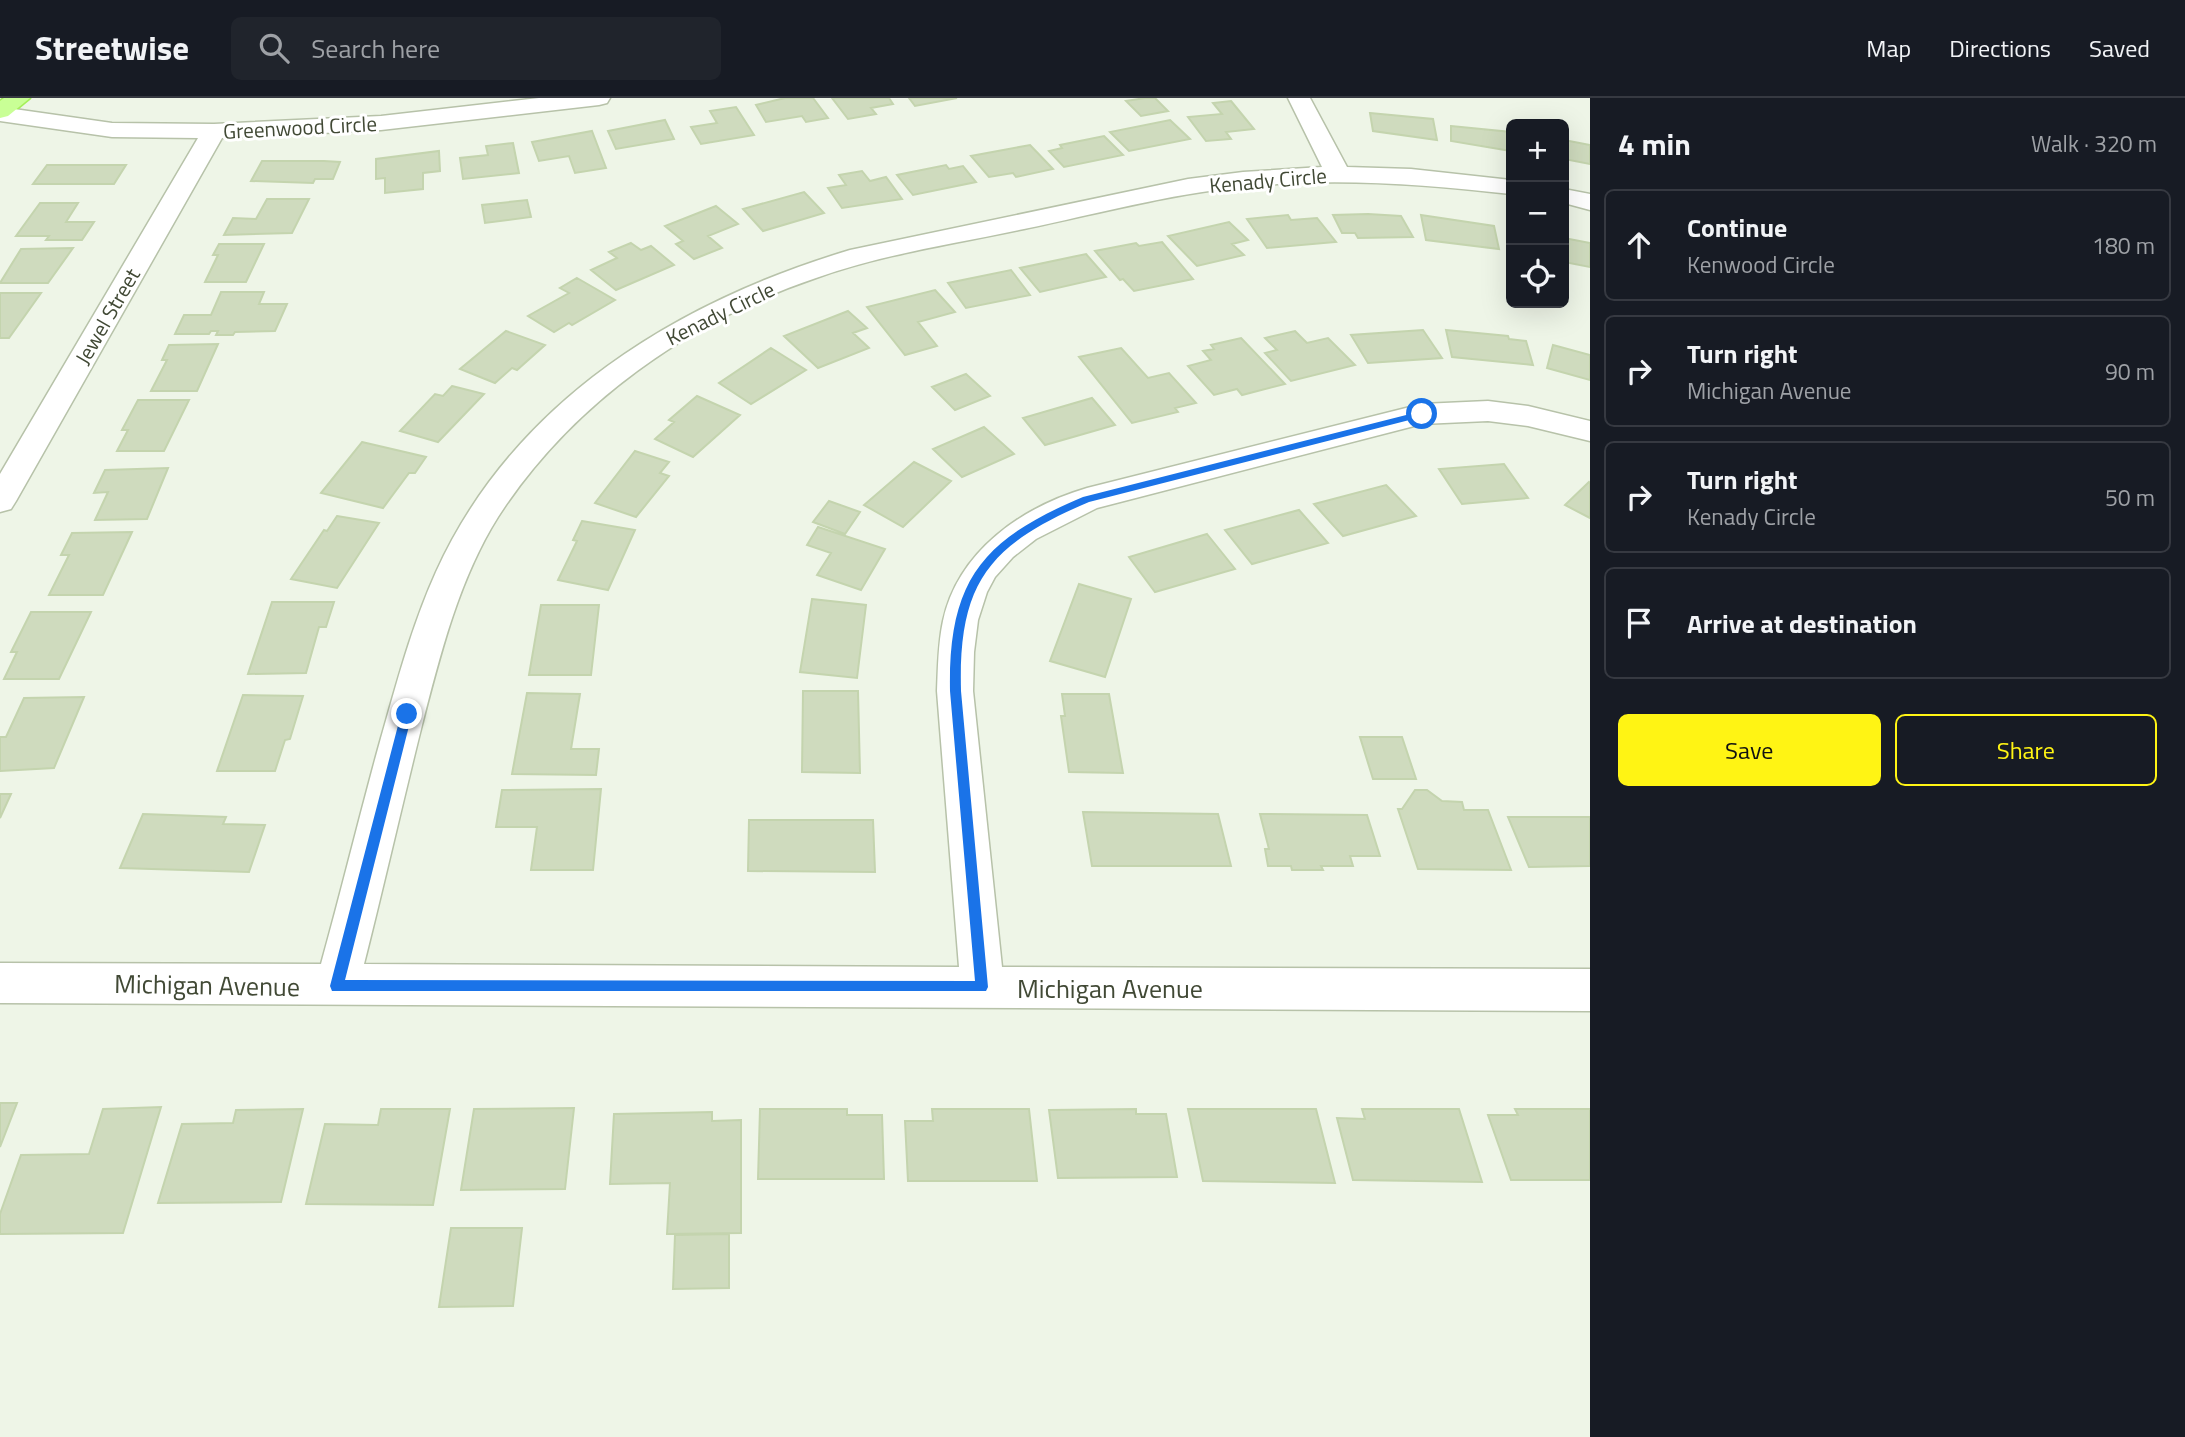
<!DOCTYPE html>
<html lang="en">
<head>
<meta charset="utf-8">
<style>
  :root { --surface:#171b24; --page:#20242c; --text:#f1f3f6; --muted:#9ea1a6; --line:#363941; --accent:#fff414 }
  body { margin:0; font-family:"Titillium Web",sans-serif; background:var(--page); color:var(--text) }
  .controls { position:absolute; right:21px; top:21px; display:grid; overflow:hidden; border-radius:10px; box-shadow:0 7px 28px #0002 }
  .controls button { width:63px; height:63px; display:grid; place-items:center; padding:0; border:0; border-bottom:2px solid var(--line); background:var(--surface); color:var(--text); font:35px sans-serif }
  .stop { position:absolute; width:21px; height:21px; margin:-16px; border:5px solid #1a73e8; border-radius:50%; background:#fff }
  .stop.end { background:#1a73e8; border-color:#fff; box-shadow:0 2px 7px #0008 }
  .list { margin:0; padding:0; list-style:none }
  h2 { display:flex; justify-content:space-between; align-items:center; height:91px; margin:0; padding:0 28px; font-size:30px }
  h2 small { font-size:23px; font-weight:400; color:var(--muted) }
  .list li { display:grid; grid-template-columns:46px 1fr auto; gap:21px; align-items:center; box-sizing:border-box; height:112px; margin:0 14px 14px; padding:0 14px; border:2px solid var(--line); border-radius:10px }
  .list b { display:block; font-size:26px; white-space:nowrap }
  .list p { margin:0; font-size:23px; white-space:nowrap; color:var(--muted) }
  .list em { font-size:23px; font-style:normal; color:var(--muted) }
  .actions { display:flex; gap:14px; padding:21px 28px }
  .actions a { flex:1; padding:16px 0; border:2px solid var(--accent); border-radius:10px; text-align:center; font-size:24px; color:var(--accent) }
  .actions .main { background:var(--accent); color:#111 }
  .icon { flex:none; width:38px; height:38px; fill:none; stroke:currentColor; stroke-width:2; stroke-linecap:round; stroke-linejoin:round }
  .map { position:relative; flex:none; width:1590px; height:1339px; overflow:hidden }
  header { display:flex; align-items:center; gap:42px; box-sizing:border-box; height:98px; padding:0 35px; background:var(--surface); border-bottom:2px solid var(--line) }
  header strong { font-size:33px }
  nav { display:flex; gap:38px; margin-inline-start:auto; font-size:24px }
  .search { width:490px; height:63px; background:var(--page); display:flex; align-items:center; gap:18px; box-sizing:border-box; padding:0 24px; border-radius:10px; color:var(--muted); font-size:26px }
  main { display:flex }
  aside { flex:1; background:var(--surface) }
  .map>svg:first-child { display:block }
</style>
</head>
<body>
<header>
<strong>Streetwise</strong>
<div class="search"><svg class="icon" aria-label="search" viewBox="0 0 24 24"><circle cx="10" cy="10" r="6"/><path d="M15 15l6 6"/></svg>Search here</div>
<nav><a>Map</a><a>Directions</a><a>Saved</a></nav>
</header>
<main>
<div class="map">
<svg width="1590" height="1339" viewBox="0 0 1590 1339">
  <rect width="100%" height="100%" fill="#eef5e7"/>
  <path fill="#cfdbbe" stroke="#c4d4ae" stroke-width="2" d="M785 0H813L828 20 806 24 802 18 766 24 756 7Z
    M832 0H889L893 6 871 10 876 16 848 21Z
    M909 0H957L915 8Z
    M1145 0H1155L1168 13 1141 18 1126 3Z
    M1231 3 1254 31 1226 34 1231 41 1206 43 1188 19 1222 16 1213 5Z
    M736 9 754 37 701 46 691 29 717 25 710 13Z
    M1370 15 1433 21 1437 42 1373 33Z
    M665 22 674 41 616 51 608 33Z
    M1170 22 1190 41 1129 53 1110 34Z
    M1451 28 1511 34V53L1451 43Z
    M592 33 606 70 575 75 569 58 539 63 532 44Z
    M1104 38 1123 57 1064 69 1049 53 1062 50 1060 47Z
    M1564 42 1590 47V66L1564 61Z
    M513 45 519 75 463 81 460 60 488 57 486 48Z
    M1030 47 1053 71 1016 79 1013 75 989 79 971 58Z
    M439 53 440 73 423 75V91L385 95V80L376 81V61Z
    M262 63H324L340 64 333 81H315L313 85 251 83Z
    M47 67H126L114 86H33Z
    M946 67 949 71 963 68 976 84 913 97 897 77Z
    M862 73 870 83 886 79 902 101 842 110 828 90 846 87 839 77Z
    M804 94 824 115 763 133 743 111Z
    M267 101H309L292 135 224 137 233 120 256 121Z
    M527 102 531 119 485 125 482 107Z
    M40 105H78L66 124H94L82 142H46L49 138H16Z
    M716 108 738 126 708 138 722 150 694 161 676 146 683 143 665 128Z
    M1368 116 1401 118 1413 139 1358 140 1355 135H1342L1333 117Z
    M1288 117 1291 122 1317 120 1336 144 1267 150 1247 121Z
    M1421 117 1494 128 1499 151 1426 142Z
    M1229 124 1248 142 1232 146 1244 157 1197 168 1168 138Z
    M1564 140 1590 145V169L1564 164Z
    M1162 144 1193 181 1134 193 1123 181 1120 182 1095 153 1136 145 1139 148Z
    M631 145 641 152 651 148 674 167 616 192 591 172 617 160 609 154Z
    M219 146H264L246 184H205L218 157H213Z
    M73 150 48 185H0L21 151Z
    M1086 156 1106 179 1040 194 1020 170Z
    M1011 172 1030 197 966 210 948 185Z
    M577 180 615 202 572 227 569 225 554 234 528 218 569 195 560 190Z
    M935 192 955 214 918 224 937 248 905 257 867 209Z
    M221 194H264L259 206H287L275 233 235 234 233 237H216L218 233H211L209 236H175L184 217H211Z
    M0 195H41L9 240H0Z
    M848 213 867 230 853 235 869 250 818 270 784 238Z
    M1423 232 1442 260 1368 265 1351 237Z
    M1446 232 1508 238 1509 241 1526 243 1533 267 1452 259Z
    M506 233 545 247 517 272 512 270 495 285 460 271Z
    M1295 233 1307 245 1328 240 1355 267 1291 283 1265 255 1277 252 1265 240Z
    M1241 240 1285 286 1242 297 1237 291 1214 297 1188 268 1211 262 1203 253 1214 251 1211 247Z
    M218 246 197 293H151L167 262H162L169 247Z
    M1553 247 1590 257V282L1547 270Z
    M771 250 806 272 751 306 719 285Z
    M1121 250 1148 280 1169 275 1196 305 1175 310 1178 314 1132 325 1079 259Z
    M966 276 990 298 955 312 932 289Z
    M452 288 484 296 438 344 400 333 435 296 443 298Z
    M697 298 740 317 693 359 655 341 674 324 669 322Z
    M1092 300 1115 327 1045 347 1023 320Z
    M138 302H189L164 353H117L128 332H122Z
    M984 329 1014 356 962 379 933 351Z
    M362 344 426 359 415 375H409L383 410 321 395Z
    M635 353 669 364 660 375 669 378 636 419 595 405Z
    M914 364 951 383 903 429 864 407Z
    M1504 366 1528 400 1462 406 1439 371Z
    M168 370 147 421 95 422 108 394 94 395 105 372Z
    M1589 384 1590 385V420L1565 407Z
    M1386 387 1416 418 1343 438 1314 406Z
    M829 403 860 414 845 436 813 424Z
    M1299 412 1328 445 1252 466 1225 432Z
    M337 418 379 425 337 490 291 481 324 432 327 433Z
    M582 423 635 432 608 492 558 482 577 443 573 442Z
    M818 429 885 451 861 492 817 477 831 455 807 447Z
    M132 434 103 497H49L69 457H61L72 435Z
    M1207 436 1235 471 1155 494 1129 459Z
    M1079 486 1131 501 1105 579 1050 563Z
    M812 501 866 507 857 580 800 574Z
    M272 504H334L326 529H319L306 575 248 576Z
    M541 507H599L591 577H529Z
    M31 514H91L59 581H4L17 554H11Z
    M803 593H858L860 675 802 674Z
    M527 595 580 596 571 651H599L596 677 512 676Z
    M1062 596H1109L1123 675 1069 674 1061 618H1065Z
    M243 597 303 598 290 641 285 642 275 673H217Z
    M84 599 54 670 0 673V639H6L24 600Z
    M1360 639H1402L1416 681H1373Z
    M601 691 593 772H531L537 729H496L502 692Z
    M1415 692H1427L1442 703 1462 704 1464 712H1488L1511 772 1418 771 1398 711H1402Z
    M0 696H11L0 720Z
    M1083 714 1218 716 1231 768H1092Z
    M143 716 226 719 223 726 265 727 249 774 120 770Z
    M1260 716 1367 717 1380 758H1350L1353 768H1321L1323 772H1292L1291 768H1268L1265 751H1269Z
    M1508 719H1590V768L1529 769Z
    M749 722H873L875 774 748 773Z
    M0 1005H17L0 1049Z
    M161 1009 123 1135 0 1136V1116L21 1057 89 1056 103 1011Z
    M574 1010 565 1091 461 1092 474 1011Z
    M303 1011 281 1104 158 1105 182 1026 233 1025 236 1012Z
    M381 1011H450L433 1107 306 1106 325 1026 378 1027Z
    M760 1011H847V1017H882L884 1081H758Z
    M932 1011H1029L1037 1083H908L905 1023H933Z
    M1136 1011V1016H1166L1177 1079 1058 1080 1049 1012Z
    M1188 1011H1316L1335 1085 1203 1083Z
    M1362 1011H1459L1482 1084 1353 1082 1337 1020 1365 1021Z
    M1515 1011H1590V1082H1511L1488 1017H1518Z
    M712 1014V1023L741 1022V1135L667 1136 670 1085 610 1086 614 1016Z
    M451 1130H522L513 1208 439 1209Z
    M729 1136V1190L673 1191 675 1137Z"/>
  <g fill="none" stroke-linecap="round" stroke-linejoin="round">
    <g stroke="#b7c2a9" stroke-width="3">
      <path id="minor" d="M539 0H610L607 5 599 7 381 32 222 40 16 403 11 411 0 414V376L198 40 112 39 0 23V9L112 25 214 26 381 18Z
        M1288 0H1310L1347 69 1411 71 1511 82V96C1422 86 1332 79 1242 89 1168 96 1097 116 1024 131 954 146 883 156 816 180 689 223 571 306 498 419 459 481 440 557 422 627 402 707 384 787 364 866L959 869 937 593C938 570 938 546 943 523 958 453 1022 409 1087 390L1422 306 1488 303 1528 308 1590 323V343L1528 328 1488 323 1422 326 1097 410 1036 441 1013 459 995 479 987 494 978 522 974 554 973 593 1002 869 1590 871V913L0 905V865L321 866C342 791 360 715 381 640 397 584 412 527 436 474 513 304 676 204 850 152L1188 81 1243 74 1322 69Z
        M1564 91 1590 96V112L1564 105Z"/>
    </g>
    <g stroke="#a5f05a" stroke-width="3">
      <path id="major" d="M4 0H30L8 18 0 20V3Z"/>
    </g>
    <use href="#minor" fill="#fff" fill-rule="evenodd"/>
    <use href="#major" fill="#c9ff96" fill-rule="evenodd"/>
  </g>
  <path fill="#1a73e8" d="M1422 313 1425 314V318L1089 404C990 446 958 483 961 593L988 889 986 893H332L330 888 401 616 407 612 412 616 345 882 975 883 950 593C948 481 983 441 1083 399Z"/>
  <g text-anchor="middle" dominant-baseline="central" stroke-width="6" stroke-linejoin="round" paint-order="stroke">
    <g font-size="21" fill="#414935" stroke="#fff">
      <text transform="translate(300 29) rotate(-3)">Greenwood Circle</text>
      <text transform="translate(1268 82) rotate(-5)">Kenady Circle</text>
      <text transform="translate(720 215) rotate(-26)">Kenady Circle</text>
      <text transform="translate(107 218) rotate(-60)">Jewel Street</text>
    </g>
    <g font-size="26" fill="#414935" stroke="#fff">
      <text transform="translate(207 887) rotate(1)">Michigan Avenue</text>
      <text x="1110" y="890">Michigan Avenue</text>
    </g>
  </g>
</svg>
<div class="controls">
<button>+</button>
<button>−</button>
<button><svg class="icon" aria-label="locate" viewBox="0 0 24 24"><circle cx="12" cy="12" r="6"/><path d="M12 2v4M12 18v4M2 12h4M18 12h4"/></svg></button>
</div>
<div class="stop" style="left:1422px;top:316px"></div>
<div class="stop end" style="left:407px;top:616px"></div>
</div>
<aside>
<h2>4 min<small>Walk · 320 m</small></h2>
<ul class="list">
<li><svg class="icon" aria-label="ahead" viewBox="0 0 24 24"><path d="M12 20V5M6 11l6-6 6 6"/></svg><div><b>Continue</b><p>Kenwood Circle</p></div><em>180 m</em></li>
<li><svg class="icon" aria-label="right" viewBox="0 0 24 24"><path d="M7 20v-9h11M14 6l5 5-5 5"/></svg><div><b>Turn right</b><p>Michigan Avenue</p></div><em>90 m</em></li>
<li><svg class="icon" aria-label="right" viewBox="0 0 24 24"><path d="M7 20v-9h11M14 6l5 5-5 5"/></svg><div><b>Turn right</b><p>Kenady Circle</p></div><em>50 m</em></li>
<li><svg class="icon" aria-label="arrive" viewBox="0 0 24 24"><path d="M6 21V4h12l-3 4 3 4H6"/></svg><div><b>Arrive at destination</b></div></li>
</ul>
<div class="actions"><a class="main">Save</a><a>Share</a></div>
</aside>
</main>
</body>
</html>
